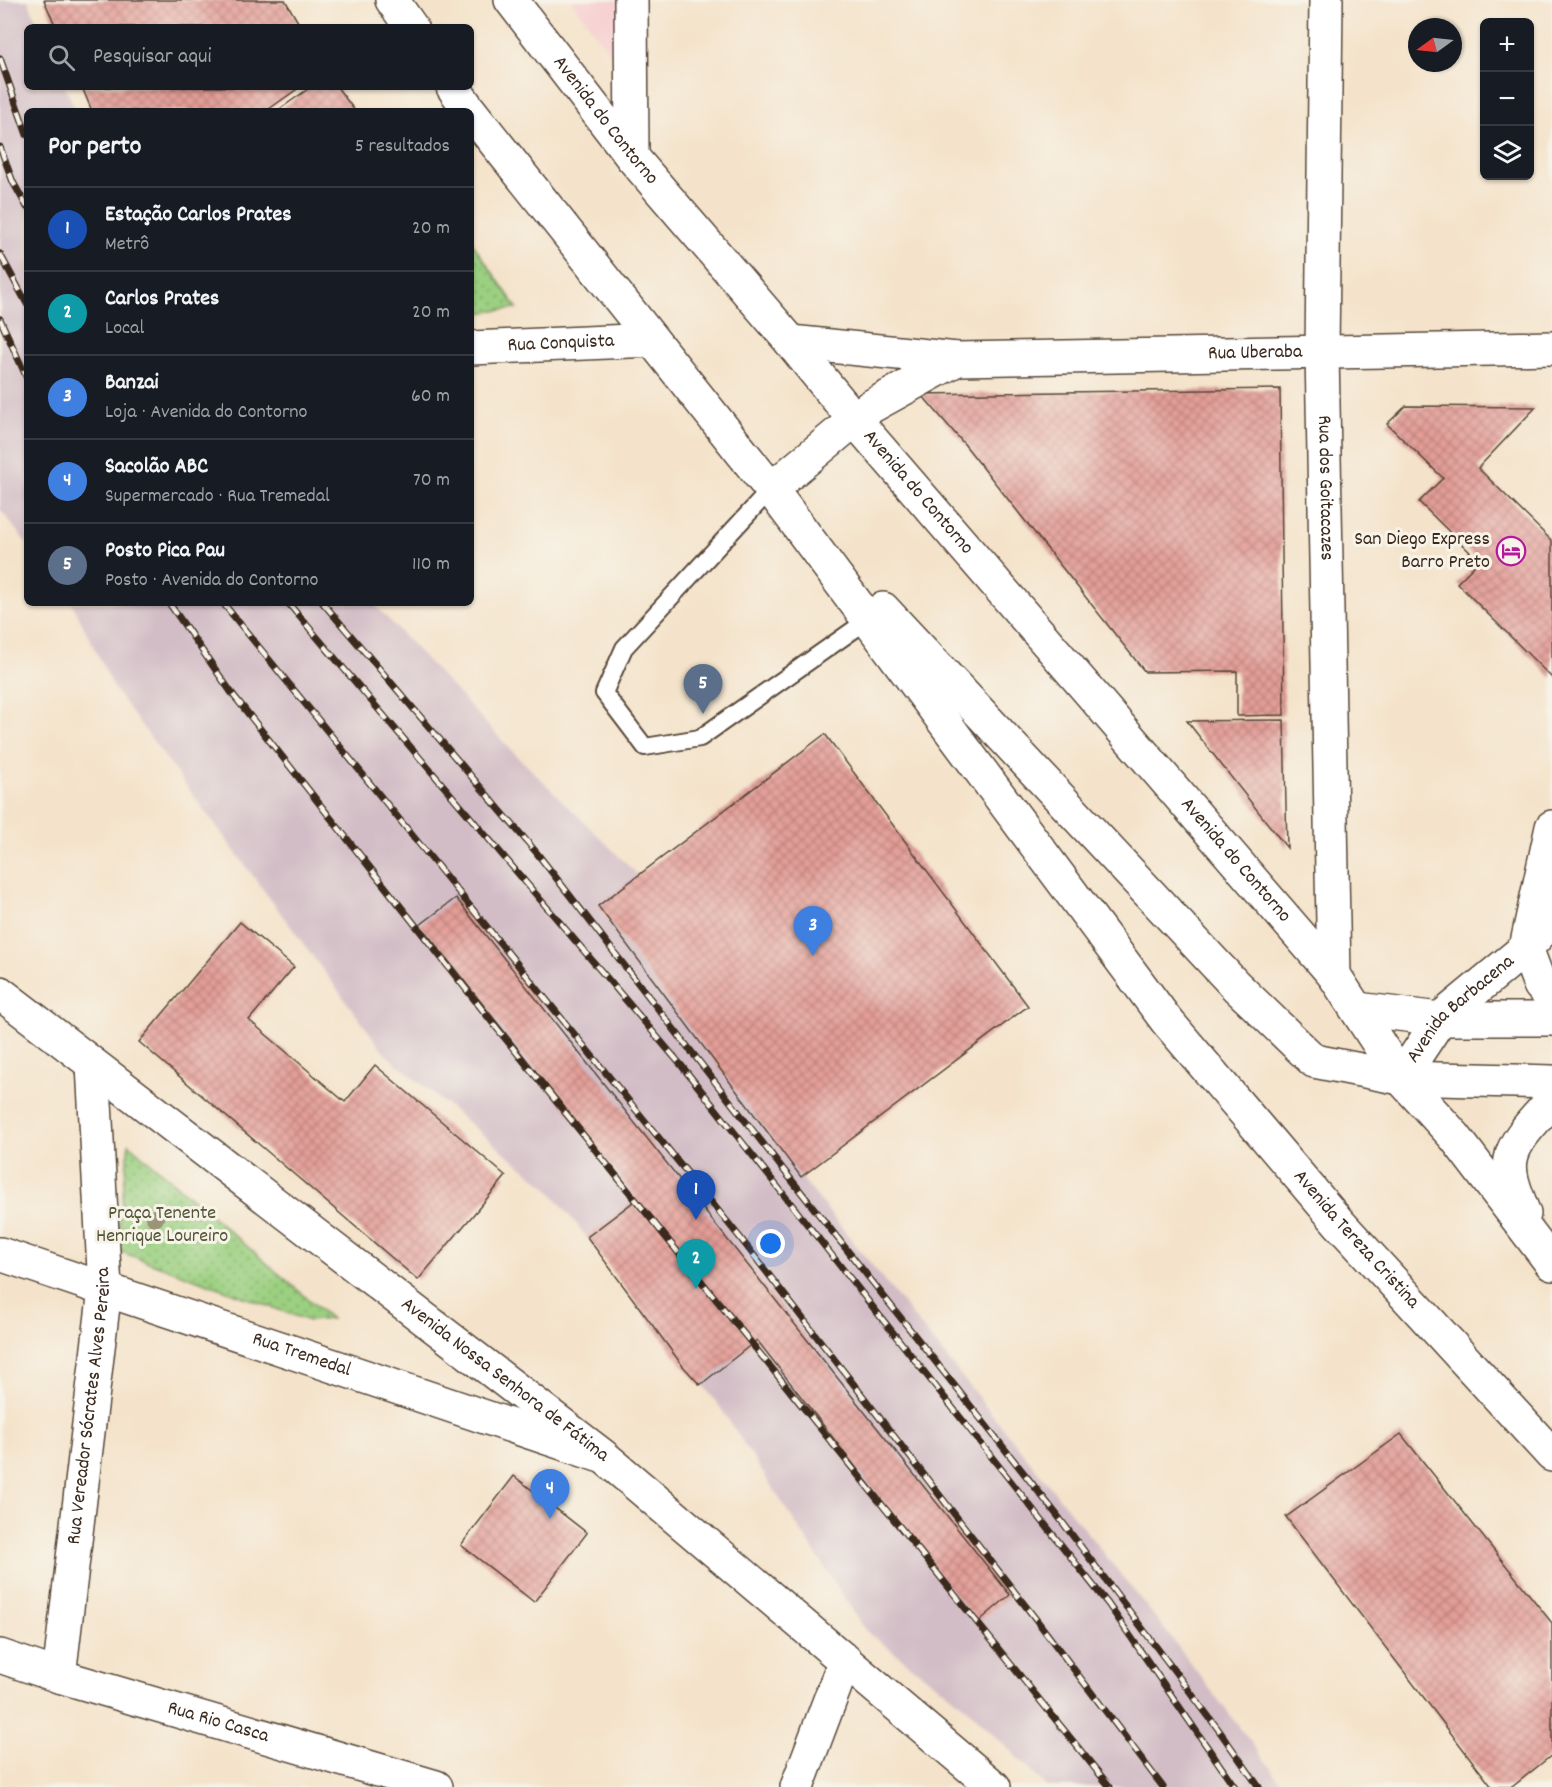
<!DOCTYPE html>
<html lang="pt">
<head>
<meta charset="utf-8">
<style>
  :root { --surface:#171b24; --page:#242831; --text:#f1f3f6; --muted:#9ea1a6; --line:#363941; --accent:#db2777 }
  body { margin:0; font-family:Dekko,sans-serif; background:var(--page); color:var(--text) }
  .controls { position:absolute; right:18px; top:18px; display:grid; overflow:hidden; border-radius:9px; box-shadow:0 2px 4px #0004 }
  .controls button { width:54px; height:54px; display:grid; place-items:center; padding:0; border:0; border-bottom:2px solid var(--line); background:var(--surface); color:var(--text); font:30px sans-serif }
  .compass { position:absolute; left:1408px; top:18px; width:54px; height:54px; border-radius:50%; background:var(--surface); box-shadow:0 2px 4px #0004; rotate:255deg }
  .you { position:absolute; left:771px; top:1244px; width:21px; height:21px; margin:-15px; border:4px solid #fff; border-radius:50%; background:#1a73e8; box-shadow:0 0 0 9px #1a73e833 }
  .badge { display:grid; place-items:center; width:39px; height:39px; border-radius:50%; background:var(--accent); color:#fff; font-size:20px; font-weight:700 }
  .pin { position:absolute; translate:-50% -50px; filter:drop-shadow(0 2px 3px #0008) }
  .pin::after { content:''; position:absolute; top:32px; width:21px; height:18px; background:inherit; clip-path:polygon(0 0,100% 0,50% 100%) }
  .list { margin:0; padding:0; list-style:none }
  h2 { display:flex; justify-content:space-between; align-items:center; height:78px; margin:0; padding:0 24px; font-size:26px }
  h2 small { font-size:20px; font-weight:400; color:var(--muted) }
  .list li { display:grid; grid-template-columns:39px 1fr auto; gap:18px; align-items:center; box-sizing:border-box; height:84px; padding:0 24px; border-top:2px solid var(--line) }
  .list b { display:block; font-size:22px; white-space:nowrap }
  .list p { margin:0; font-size:20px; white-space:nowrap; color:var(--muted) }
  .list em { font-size:20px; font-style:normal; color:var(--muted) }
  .icon { flex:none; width:33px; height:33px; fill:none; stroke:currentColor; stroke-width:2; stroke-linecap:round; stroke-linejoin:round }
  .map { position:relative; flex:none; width:1552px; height:1787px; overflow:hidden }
  .search { position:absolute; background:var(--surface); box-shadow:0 2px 4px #0004; left:24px; top:24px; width:450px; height:66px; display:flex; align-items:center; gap:15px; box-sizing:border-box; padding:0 21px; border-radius:9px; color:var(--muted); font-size:22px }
  .panel { position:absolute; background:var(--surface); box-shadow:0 2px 4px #0004; left:24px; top:108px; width:450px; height:498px; border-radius:9px }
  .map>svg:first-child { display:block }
</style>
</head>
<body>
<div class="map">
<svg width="1552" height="1787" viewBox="0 0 1552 1787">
  <defs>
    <pattern id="park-dots" width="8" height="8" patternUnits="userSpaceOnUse" patternTransform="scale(1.5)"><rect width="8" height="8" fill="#9bd081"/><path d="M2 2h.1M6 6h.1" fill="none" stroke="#80a969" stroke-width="1.8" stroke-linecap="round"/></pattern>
    <pattern id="building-cross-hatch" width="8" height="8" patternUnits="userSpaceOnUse" patternTransform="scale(1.5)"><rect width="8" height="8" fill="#e49e98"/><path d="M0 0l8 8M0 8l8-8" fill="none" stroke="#ba817b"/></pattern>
  </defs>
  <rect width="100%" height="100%" fill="#f7f3e8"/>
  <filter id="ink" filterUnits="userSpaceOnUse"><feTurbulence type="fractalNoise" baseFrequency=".0167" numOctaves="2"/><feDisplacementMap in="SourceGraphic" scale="12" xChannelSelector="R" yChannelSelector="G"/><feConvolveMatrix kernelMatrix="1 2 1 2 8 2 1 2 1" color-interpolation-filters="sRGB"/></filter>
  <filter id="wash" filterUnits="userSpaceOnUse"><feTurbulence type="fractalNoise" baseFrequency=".008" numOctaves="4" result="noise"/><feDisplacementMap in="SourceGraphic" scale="24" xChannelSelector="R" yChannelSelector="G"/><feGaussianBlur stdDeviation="1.35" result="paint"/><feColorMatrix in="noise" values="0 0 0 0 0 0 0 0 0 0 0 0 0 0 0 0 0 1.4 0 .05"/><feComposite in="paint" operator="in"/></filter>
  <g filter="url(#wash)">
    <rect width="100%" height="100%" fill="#f4e3ca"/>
    <path fill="#f7cfd1" d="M571 0H622L626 75Z"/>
    <path fill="#d2bdc6" d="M0 0H28L39 27H27V87H65L76 111H27V544L0 509Z
      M72 603H373L512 751 639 876 598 907 801 1177 1159 1622 1285 1787H1047L967 1708 866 1631 718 1404 548 1188 386 1055 115 690Z"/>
    <path fill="url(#park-dots)" stroke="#6b7d50" stroke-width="1.5" d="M471 241 517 308 471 314Z
      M129 1144 331 1319 309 1321 116 1250Z"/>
    <g id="blocks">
      <path fill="url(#building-cross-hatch)" d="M44 0H285L301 27H56Z
        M82 87H300L266 111H92Z
        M311 87H337L355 111H277Z
        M1280 389 1284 715 1237 716V671L1145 672 965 445 921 394Z
        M1406 406 1536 407 1478 468 1552 541V678L1457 583 1479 561 1419 502 1443 478 1387 424Z
        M1284 720 1287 848 1187 721Z
        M825 734 1028 1006 801 1177 598 906Z
        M456 898 1010 1595 977 1623 757 1340 700 1385 682 1365 587 1237 637 1199 420 925Z
        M240 922 294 967 249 1020 345 1102 375 1065 506 1176 418 1280 139 1042Z
        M1401 1434 1552 1623V1755L1512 1787H1492L1286 1517Z
        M514 1476 587 1533 534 1602 461 1545Z"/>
    </g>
  </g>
  <g filter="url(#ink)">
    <use href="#blocks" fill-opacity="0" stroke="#574638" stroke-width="1.5"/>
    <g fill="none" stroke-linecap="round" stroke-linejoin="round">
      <g stroke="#574638" stroke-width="20">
        <path id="lane" d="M771 489 624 648 604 693 645 747 700 738 869 619"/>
      </g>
      <g stroke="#574638" stroke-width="36">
        <g id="street">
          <path d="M631 0 632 157"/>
          <path id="s1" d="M1326 0 1322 352 1334 975"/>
          <path id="s2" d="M471 348 652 340"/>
          <path d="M1526 948 1552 827"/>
          <path id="s3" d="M0 1254 598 1455"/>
          <path id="s4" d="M0 1656 59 1676 436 1787"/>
          <path id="s5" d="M59 1676 105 1289 93 1065"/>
          <path d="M797 1787 845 1660"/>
        </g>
      </g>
      <g stroke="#574638" stroke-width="36">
        <g id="secondary">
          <path id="s6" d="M791 342 957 359 1552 348"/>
          <path d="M771 489 870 407 957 359"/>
          <path id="s7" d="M0 993 603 1456 994 1787"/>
          <path id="s8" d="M1401 1078 1440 1019 1526 948 1552 920"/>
        </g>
      </g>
      <g stroke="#574638" stroke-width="36">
        <path id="primary" d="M1526 948 1540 985 1552 998
          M1357 1009 1440 1019H1552
          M1401 1078 1552 1082"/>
      </g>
      <g stroke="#574638" stroke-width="36">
        <g id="highway">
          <path d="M392 0 411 27"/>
          <path id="s9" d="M511 0 632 157 791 342 854 419 1334 975 1401 1078 1455 1137 1552 1264"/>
          <path d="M453 87 470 111"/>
          <path id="s10" d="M471 112 771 489 1166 1020 1339 1223 1552 1455"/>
          <path d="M883 609 1236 986 1314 1061 1401 1078"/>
          <path d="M1524 1214C1518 1197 1506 1174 1512 1155 1517 1137 1535 1120 1547 1106L1552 1104"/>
        </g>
      </g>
      <use href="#lane" stroke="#fff" stroke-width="16"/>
      <use href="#street" stroke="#fff" stroke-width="33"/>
      <use href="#secondary" stroke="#fff" stroke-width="33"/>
      <use href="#primary" stroke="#fff" stroke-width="33"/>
      <use href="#highway" stroke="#fff" stroke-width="33"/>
      <g stroke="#3b2a1e" stroke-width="7">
        <path id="rail" d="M0 58 27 135
          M0 147 13 182 27 207
          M0 254 27 304
          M0 319 27 378
          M169 603 231 692 496 1027 1110 1787
          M223 603 738 1235 1038 1622 1163 1787
          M288 603 681 1065 1108 1604 1235 1787
          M323 603 536 852 782 1168 1057 1515 1218 1729 1259 1787"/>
      </g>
      <use href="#rail" stroke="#f7f3e8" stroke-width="4.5" stroke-dasharray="14" stroke-linecap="butt"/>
    </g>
    <circle fill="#9b9479" cx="155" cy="1218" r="9"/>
  </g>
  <defs>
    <g id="hotel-ring" transform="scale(1.5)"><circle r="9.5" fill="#f7f3e8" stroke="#b5179e" stroke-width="1.5"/><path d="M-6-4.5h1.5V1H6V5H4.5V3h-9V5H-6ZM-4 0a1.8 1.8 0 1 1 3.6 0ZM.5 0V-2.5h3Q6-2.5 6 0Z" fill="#b5179e"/></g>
  </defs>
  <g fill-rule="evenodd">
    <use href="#hotel-ring" x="1511" y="551"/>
  </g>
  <g text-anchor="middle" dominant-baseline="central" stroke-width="6" stroke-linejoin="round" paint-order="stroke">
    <g font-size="20" fill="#3b2a1e" stroke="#f7f3e8">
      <text stroke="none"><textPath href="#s9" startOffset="153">Avenida do Contorno</textPath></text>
      <text stroke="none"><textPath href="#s2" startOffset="90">Rua Conquista</textPath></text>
      <text stroke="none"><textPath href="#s6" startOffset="465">Rua Uberaba</textPath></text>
      <text stroke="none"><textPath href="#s1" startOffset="488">Rua dos Goitacazes</textPath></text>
      <text stroke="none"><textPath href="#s9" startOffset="639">Avenida do Contorno</textPath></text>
      <text stroke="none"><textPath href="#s9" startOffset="1125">Avenida do Contorno</textPath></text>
      <text stroke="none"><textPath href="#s8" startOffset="92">Avenida Barbacena</textPath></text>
      <text stroke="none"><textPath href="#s10" startOffset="1434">Avenida Tereza Cristina</textPath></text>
      <text stroke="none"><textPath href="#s3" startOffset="318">Rua Tremedal</textPath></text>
      <text stroke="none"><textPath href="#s7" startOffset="636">Avenida Nossa Senhora de Fátima</textPath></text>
      <text stroke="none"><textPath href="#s5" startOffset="272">Rua Vereador Sócrates Alves Pereira</textPath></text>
      <text stroke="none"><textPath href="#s4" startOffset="228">Rua Rio Casca</textPath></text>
    </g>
    <g font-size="20" fill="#3b2a1e" stroke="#f7f3e8" text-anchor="end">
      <text x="1490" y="540">San Diego Express<tspan x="1490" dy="23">Barro Preto</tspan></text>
    </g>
    <g font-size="20" fill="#535437" stroke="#f7f3e8">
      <text x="162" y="1214">Praça Tenente<tspan x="162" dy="23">Henrique Loureiro</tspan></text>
    </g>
  </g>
</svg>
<div class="controls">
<button>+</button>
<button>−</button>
<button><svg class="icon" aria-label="layers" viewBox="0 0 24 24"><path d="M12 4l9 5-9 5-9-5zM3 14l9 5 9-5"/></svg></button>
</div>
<svg class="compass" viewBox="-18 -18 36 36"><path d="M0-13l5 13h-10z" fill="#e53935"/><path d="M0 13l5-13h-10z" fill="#9ea1a6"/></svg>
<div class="you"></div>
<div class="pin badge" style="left:696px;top:1220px;background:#1a4fb4">1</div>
<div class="pin badge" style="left:696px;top:1289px;background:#0f9aa8">2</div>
<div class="pin badge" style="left:813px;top:956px;background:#3f7fe0">3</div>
<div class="pin badge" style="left:550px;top:1519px;background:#3f7fe0">4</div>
<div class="pin badge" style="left:703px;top:714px;background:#5c6f8a">5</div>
<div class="search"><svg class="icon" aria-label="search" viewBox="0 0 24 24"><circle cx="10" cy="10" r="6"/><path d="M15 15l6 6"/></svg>Pesquisar aqui</div>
<section class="panel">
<h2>Por perto<small>5 resultados</small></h2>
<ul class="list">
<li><span class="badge" style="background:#1a4fb4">1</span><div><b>Estação Carlos Prates</b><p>Metrô</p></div><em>20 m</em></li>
<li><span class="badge" style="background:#0f9aa8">2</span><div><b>Carlos Prates</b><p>Local</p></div><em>20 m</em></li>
<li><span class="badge" style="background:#3f7fe0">3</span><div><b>Banzai</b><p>Loja · Avenida do Contorno</p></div><em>60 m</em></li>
<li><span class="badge" style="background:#3f7fe0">4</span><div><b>Sacolão ABC</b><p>Supermercado · Rua Tremedal</p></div><em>70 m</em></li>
<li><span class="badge" style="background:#5c6f8a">5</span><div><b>Posto Pica Pau</b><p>Posto · Avenida do Contorno</p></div><em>110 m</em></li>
</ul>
</section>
</div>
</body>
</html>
